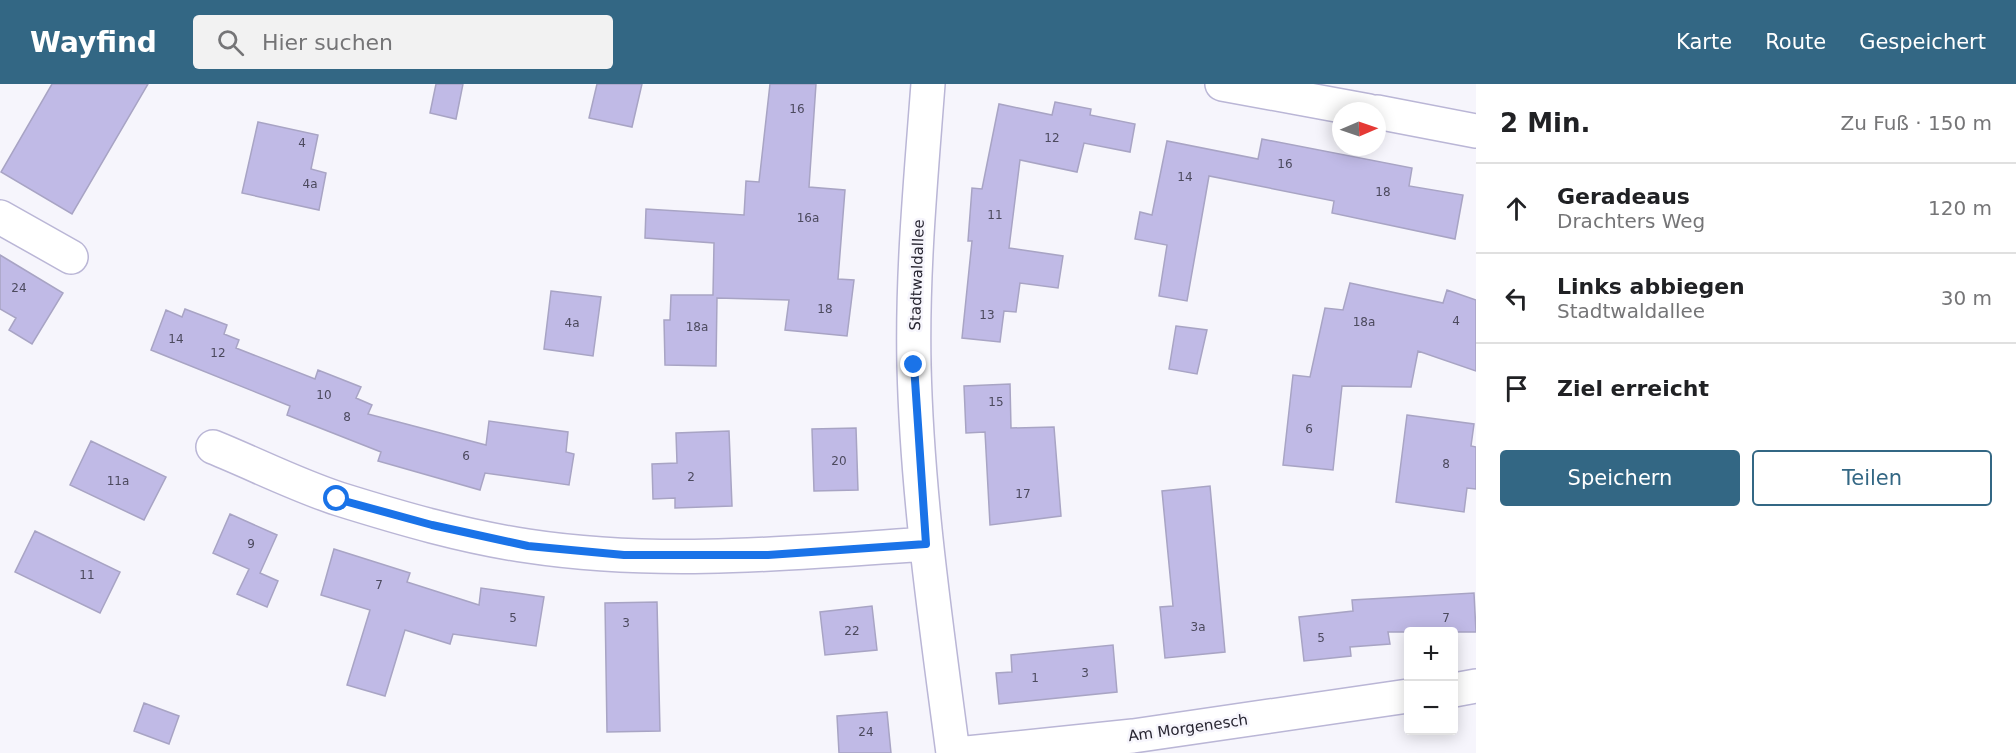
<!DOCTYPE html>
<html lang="de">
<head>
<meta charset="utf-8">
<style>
  :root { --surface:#fff; --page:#f2f2f2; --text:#202124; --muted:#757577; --line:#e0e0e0; --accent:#336784 }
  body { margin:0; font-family:"DejaVu Sans",sans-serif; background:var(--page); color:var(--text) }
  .controls { position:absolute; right:18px; bottom:18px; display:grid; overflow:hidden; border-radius:6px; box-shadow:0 3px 15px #0003 }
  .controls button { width:54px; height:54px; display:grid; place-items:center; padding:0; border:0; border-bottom:2px solid var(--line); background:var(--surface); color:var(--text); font:30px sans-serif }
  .compass { position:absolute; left:1332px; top:18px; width:54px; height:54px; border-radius:50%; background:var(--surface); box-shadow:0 3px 15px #0003; rotate:88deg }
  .stop { position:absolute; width:18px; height:18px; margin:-14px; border:4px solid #1a73e8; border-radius:50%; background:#fff }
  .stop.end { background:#1a73e8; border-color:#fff; box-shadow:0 2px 6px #0008 }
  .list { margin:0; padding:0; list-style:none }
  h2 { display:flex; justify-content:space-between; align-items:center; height:78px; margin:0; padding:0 24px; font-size:26px }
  h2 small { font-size:20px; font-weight:400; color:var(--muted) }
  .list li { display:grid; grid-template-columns:39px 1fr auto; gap:18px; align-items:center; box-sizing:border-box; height:90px; padding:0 24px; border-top:2px solid var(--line) }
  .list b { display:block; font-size:22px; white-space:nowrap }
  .list p { margin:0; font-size:20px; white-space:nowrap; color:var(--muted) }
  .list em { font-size:20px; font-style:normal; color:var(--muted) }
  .actions { display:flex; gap:12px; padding:18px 24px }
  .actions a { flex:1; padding:14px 0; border:2px solid var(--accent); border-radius:6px; text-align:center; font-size:21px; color:var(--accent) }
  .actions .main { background:var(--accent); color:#fff }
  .icon { flex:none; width:33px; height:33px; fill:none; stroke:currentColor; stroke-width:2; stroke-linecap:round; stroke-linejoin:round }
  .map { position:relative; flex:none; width:1476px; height:669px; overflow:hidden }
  header { display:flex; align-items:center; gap:36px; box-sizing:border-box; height:84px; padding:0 30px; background:var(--accent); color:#fff }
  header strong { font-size:28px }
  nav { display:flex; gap:33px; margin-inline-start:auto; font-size:21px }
  .search { width:420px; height:54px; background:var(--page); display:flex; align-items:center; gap:15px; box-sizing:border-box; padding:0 21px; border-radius:6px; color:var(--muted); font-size:22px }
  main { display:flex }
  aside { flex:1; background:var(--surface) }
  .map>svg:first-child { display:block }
</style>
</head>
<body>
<header>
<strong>Wayfind</strong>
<div class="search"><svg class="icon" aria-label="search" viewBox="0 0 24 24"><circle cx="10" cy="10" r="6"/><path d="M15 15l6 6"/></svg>Hier suchen</div>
<nav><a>Karte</a><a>Route</a><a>Gespeichert</a></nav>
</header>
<main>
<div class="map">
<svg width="1476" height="669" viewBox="0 0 1476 669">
  <rect width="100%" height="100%" fill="#f6f5fc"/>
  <path fill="#c0bae6" stroke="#a8a4c4" stroke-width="1.5" d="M52 0H148L72 130 1 88Z
    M436 0H463L456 35 430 29Z
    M597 0H642L632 43 589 34Z
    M770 0H816L809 103 845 106 838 195 854 196 847 252 785 246 789 216 717 214 716 282 665 281 664 236H670L671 211H713L714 159 645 154 646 125 744 131 746 97 759 98Z
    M1055 18 1091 25 1090 31 1135 40 1130 68 1084 59 1077 88 1020 76 1009 164 1063 172 1058 204 1020 199 1016 228 1004 227 1000 258 962 254 972 157H968L972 104 982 105 999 20 1052 31Z
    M258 38 318 51 311 85 326 89 319 126 242 109Z
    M1262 55 1412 84 1409 102 1463 111 1455 155 1332 129 1334 117 1209 92 1187 217 1159 212 1167 161 1135 155 1140 128 1152 131 1167 57 1258 75Z
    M0 171 63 209 32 260 9 246 16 234 0 225Z
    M1350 199 1443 219 1447 206 1476 216V287L1418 267 1411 303 1342 302 1333 386 1283 381 1293 291 1310 293 1325 224 1343 226Z
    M551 207 601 213 593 272 544 265Z
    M185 225 227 241 224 250 239 256 236 264 315 295 318 286 361 303 356 314 372 321 368 330 486 361 489 337 568 348 566 368 574 370 569 401 485 389 480 406 378 377 381 368 287 331 290 322 151 266 166 226 182 233Z
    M1176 242 1207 246 1197 290 1169 285Z
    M1010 300 1011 344 1054 343 1061 432 990 441 985 348 966 349 964 302Z
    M1407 331 1474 340 1471 362 1476 363V405L1467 404 1464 428 1396 418Z
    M856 344 858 406 814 407 812 345Z
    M729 347 732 422 675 424V414L653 415 652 380 677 379 676 349Z
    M91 357 166 393 144 436 70 401Z
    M1210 402 1225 568 1165 574 1160 523 1173 522 1162 407Z
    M230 430 277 451 260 489 278 497 267 523 237 510 249 485 213 469Z
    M35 447 120 488 100 529 15 488Z
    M334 465 410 489 407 498 479 521 481 504 544 513 536 562 453 550 450 560 405 546 385 612 347 601 370 526 321 511Z
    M1474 509 1476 548H1388L1390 560 1350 563 1351 572 1304 577 1299 533 1353 527 1352 516Z
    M657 518 660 647 607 648 605 519Z
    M872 522 877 566 825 571 820 528Z
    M1113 561 1117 608 999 620 996 589 1012 588 1011 571Z
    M144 619 179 632 169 660 134 647Z
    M887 628 891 669H839L837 632Z"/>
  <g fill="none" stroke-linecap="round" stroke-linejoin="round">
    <g stroke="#bab6d6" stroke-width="36">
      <path id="minor" d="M928 0C921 93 912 187 914 281 917 411 936 540 953 669
        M1222 0 1369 27
        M1377 28 1476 47
        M0 133 71 173
        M213 363C255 380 296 401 339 415 400 434 465 453 528 462 659 482 794 469 926 460
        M1454 606 1476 602
        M967 669 1133 652 1408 612"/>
    </g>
    <use href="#minor" stroke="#fff" stroke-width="33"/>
  </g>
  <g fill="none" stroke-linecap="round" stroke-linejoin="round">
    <path stroke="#1a73e8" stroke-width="8" d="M337 415 432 441 528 462 624 471H768L926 460 914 281"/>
  </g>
  <g text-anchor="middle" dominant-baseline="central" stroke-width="5" stroke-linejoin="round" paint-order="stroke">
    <g font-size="12" fill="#4c4a5e">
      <text x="797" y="25">16</text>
      <text x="1052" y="54">12</text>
      <text x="302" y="59">4</text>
      <text x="1285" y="80">16</text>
      <text x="1185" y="93">14</text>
      <text x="310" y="100">4a</text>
      <text x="1383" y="108">18</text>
      <text x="995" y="131">11</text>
      <text x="808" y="134">16a</text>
      <text x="19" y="204">24</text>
      <text x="825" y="225">18</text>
      <text x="987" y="231">13</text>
      <text x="1456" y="237">4</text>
      <text x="1364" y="238">18a</text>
      <text x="572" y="239">4a</text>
      <text x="697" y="243">18a</text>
      <text x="176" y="255">14</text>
      <text x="218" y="269">12</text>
      <text x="324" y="311">10</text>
      <text x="996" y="318">15</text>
      <text x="347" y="333">8</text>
      <text x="1309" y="345">6</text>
      <text x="466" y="372">6</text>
      <text x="839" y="377">20</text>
      <text x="1446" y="380">8</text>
      <text x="691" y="393">2</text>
      <text x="118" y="397">11a</text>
      <text x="1023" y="410">17</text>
      <text x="251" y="460">9</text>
      <text x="87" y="491">11</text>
      <text x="379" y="501">7</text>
      <text x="513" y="534">5</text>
      <text x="1446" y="534">7</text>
      <text x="626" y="539">3</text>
      <text x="1198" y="543">3a</text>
      <text x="852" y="547">22</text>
      <text x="1321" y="554">5</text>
      <text x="1085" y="589">3</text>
      <text x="1035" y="594">1</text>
      <text x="866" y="648">24</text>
    </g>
    <g font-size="15" fill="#262430" stroke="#f6f5fc">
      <text transform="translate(917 191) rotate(-88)">Stadtwaldallee</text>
      <text transform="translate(1188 644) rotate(-8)">Am Morgenesch</text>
    </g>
  </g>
</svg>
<div class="controls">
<button>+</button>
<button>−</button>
</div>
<svg class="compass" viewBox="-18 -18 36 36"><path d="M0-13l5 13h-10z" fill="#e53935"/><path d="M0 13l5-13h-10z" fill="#757577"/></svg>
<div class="stop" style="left:337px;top:415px"></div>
<div class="stop end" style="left:914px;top:281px"></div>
</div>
<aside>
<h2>2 Min.<small>Zu Fuß · 150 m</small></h2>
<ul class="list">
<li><svg class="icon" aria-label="ahead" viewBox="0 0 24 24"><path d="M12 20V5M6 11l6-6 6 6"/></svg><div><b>Geradeaus</b><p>Drachters Weg</p></div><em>120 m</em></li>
<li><svg class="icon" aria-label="left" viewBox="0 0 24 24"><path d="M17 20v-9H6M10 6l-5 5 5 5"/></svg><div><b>Links abbiegen</b><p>Stadtwaldallee</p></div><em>30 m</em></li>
<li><svg class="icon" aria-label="arrive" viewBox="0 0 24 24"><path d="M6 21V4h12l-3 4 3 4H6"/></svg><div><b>Ziel erreicht</b></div></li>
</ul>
<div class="actions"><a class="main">Speichern</a><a>Teilen</a></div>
</aside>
</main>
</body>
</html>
